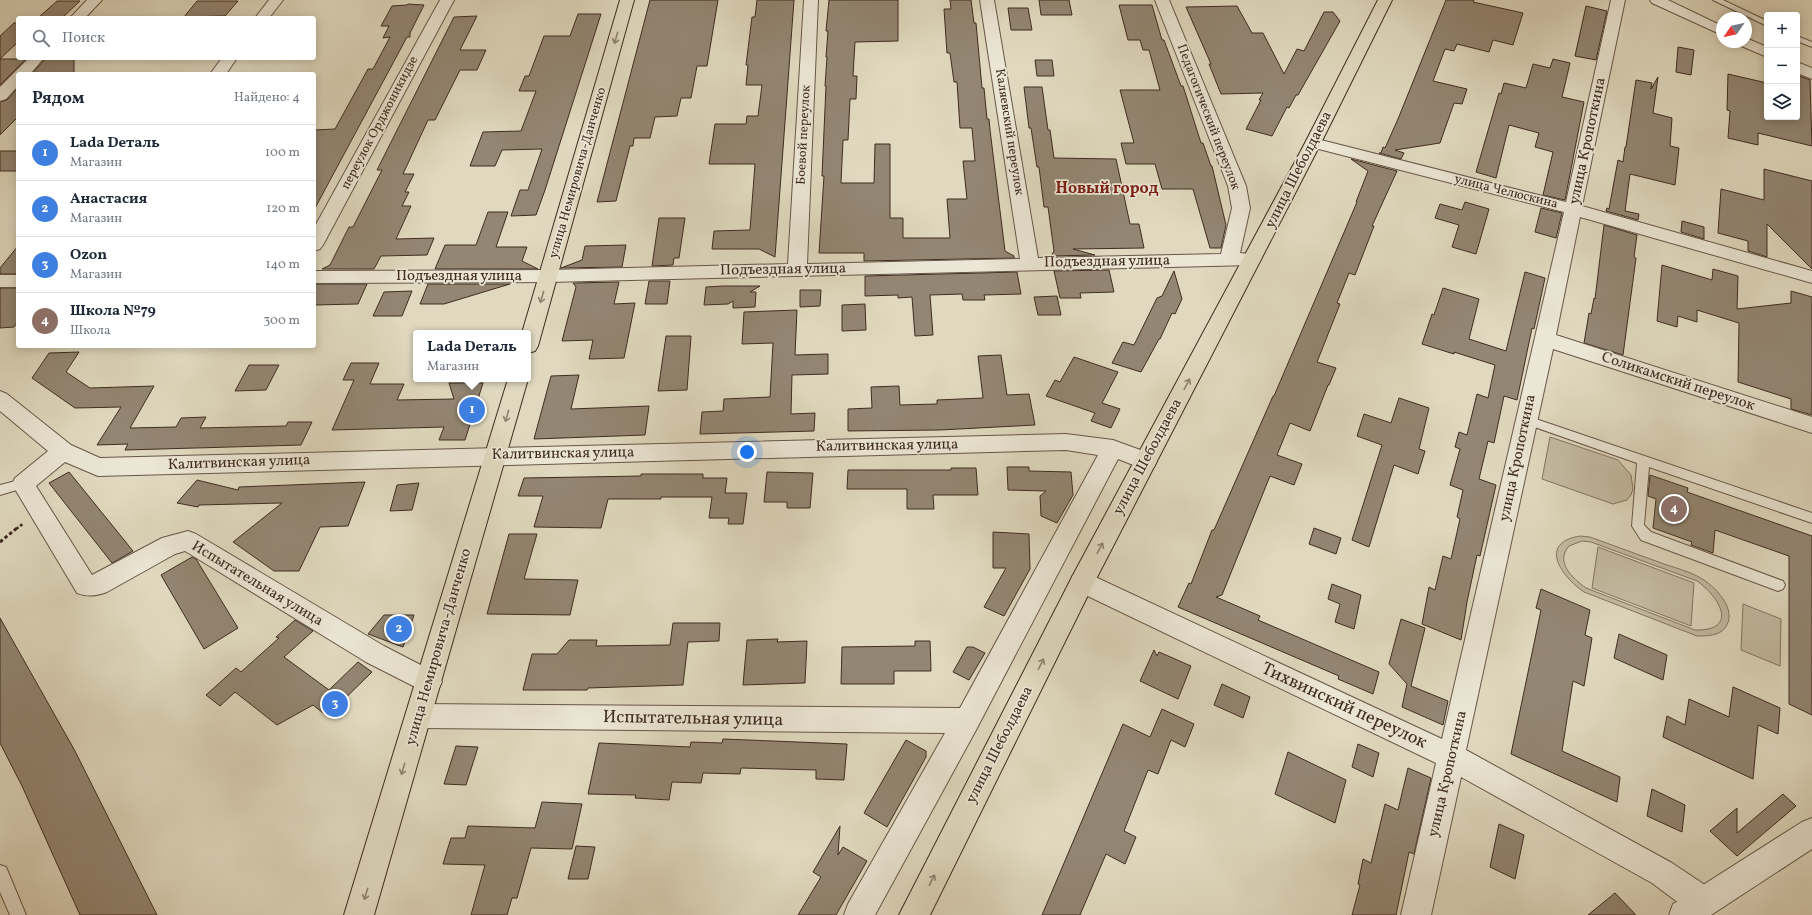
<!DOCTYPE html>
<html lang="ru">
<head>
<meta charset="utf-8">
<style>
  :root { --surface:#fff; --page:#f2f2f3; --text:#1f2937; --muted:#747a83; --line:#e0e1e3; --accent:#8f2418 }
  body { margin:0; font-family:Vollkorn,serif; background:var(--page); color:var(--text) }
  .controls { position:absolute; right:12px; top:12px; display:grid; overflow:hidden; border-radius:4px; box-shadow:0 2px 10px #0003 }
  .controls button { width:36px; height:36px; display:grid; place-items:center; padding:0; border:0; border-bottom:1px solid var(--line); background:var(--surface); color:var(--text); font:20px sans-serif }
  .compass { position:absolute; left:1716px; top:12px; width:36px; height:36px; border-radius:50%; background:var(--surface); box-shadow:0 2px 10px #0003; rotate:236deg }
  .you { position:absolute; left:747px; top:452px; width:14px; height:14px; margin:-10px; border:3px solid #fff; border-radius:50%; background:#1a73e8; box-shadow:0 0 0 6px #1a73e833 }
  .badge { display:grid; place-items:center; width:26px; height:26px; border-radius:50%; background:var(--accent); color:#fff; font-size:13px; font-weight:700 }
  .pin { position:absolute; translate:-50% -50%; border:2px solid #fff; box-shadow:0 1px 4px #0006 }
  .popup { position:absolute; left:413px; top:330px; width:118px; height:52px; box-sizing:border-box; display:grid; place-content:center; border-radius:4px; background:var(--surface); filter:drop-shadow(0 1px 3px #0005); font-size:13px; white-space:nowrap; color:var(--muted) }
  .popup b { font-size:15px; color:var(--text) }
  .popup::after { content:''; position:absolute; left:50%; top:100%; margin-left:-8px; border:8px solid transparent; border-top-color:var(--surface) }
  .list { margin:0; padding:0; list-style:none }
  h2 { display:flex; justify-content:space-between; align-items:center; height:52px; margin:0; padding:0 16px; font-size:17px }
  h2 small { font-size:13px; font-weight:400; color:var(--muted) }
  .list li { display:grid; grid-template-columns:26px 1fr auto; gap:12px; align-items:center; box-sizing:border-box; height:56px; padding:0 16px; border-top:1px solid var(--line) }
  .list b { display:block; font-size:15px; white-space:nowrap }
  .list p { margin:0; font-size:13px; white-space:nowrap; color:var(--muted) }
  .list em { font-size:13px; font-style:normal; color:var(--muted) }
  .icon { flex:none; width:22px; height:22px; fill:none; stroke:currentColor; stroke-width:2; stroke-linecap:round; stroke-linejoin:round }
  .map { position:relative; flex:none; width:1812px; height:915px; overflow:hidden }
  .search { position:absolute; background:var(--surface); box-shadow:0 2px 10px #0003; left:16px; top:16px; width:300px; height:44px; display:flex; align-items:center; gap:10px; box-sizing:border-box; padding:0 14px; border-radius:4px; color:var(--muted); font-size:15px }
  .panel { position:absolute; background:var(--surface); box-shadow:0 2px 10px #0003; left:16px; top:72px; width:300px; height:276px; border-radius:4px }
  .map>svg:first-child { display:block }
</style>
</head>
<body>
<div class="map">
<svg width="1812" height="915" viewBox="0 0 1812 915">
  <rect width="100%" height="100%" fill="#e0d9bf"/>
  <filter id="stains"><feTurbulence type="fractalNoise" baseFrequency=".005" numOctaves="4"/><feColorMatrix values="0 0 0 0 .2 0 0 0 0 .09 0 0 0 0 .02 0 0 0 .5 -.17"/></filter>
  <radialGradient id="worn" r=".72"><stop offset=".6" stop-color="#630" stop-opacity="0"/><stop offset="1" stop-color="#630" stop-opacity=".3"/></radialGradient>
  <path fill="#c5bca4" stroke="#827462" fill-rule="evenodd" d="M1550 437 1618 460 1631 475 1633 489 1631 495 1627 500 1613 504 1542 479Z
    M1580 536 1590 537C1615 546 1639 555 1664 564 1676 568 1688 571 1699 577 1714 585 1739 610 1725 628 1719 636 1706 636 1697 636L1584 592C1562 577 1537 543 1580 536ZM1582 541 1591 542 1697 581C1719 596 1740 631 1695 630L1586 588C1572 578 1555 562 1569 546Z
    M1598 547 1694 583 1691 626 1592 588Z
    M1743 604 1781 619 1780 666 1741 650Z"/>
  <path fill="#938673" stroke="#3f2c20" d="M650 0H718L707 66H697L691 98H681L677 116 655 117 650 138H634L633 146H630L616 201 597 202Z
    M757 0H794L775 257 759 249H712L714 231 750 230 755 164H709L715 124H746L747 116H758L762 85H746L748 65H746L752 17H755Z
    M829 0H898V41L855 42 853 76H857L856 99H850L848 140H843L841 183H874L875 144H890V218H903V238H950L947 199H967L963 161H975L972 128H960L957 82H954L950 53H947L944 9H951L950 0H971L974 23H976L982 88H984L987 119H989L990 130 1005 251 1014 256V258L864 261V253H819L824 176H822L826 86H825L827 57H826L828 31H826Z
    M1039 0H1069L1072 15H1041Z
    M1446 0H1474L1473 2 1523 13 1513 45 1493 40 1489 52 1457 44 1454 51 1445 49 1433 81 1467 89 1462 104 1454 103 1440 143 1395 150 1404 153 1401 159 1379 153H1381L1383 147 1385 148 1398 119Z
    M57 1H80L62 18H38Z
    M197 1H238L225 16 184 17Z
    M408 4 424 5 410 33V37H407L314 210V130L335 129 368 69H373L390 37 383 38 389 26H381L392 6 407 5Z
    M1119 5H1152L1162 40H1164L1181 86H1183L1201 143H1203L1211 166H1212L1226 225 1221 248H1210L1193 189H1162L1155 164H1126L1121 143H1134L1120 90H1160L1149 50H1143L1140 40H1128Z
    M1237 6 1252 33H1263L1284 74 1297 49 1304 51 1324 12H1333L1340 21 1298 95H1296L1289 108 1287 107 1272 136 1246 129 1261 100H1259L1263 93 1221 94 1209 64H1211L1186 7Z
    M1586 6 1607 11 1596 60 1575 56Z
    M1008 8H1028L1032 30H1011Z
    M578 14H601L545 190 536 215 511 216 520 190H528L542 149 502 150 495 166H470L483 132 521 131 536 91H519L525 76H529L544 36H570Z
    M477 16 460 50H486L477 70H460L435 120H428L403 174H414L405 192H409L402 206H411L396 239 434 238 427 255 381 256 374 269H322L330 265 349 227H353L382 170H377L454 17Z
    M14 23H18V42L0 59H26L0 85V36Z
    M1678 47 1694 50 1691 75 1676 72Z
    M45 59H74V74H32Z
    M1553 59 1570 63 1562 97 1584 102 1565 200 1543 195 1553 152 1535 147 1539 133 1509 125 1496 178 1476 172 1499 93 1501 94 1504 83 1526 88 1533 64 1550 68Z
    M1035 60H1052L1054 76H1037Z
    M1728 74 1767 83V117H1797V75L1810 80 1812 146 1758 133V145L1728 138 1730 111 1727 110Z
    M1658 77 1653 113 1672 118 1670 146 1679 148 1675 185 1630 174 1625 211 1639 214 1638 220 1606 211 1607 208 1609 209 1618 160 1623 162 1625 147H1626L1636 80 1652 83 1651 89Z
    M1024 87H1042L1048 130H1050L1054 158 1116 159 1130 224H1139L1144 248 1073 249 1095 255 1051 256 1054 251 1048 207H1044L1039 167H1037L1031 128H1029Z
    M18 88V117L0 135V102L7 100Z
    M0 151H18V171H0Z
    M1351 159 1397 171 1372 226H1374L1355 275 1349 273 1337 303 1340 304 1317 362 1336 368 1329 385H1328L1310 431 1290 423 1277 455 1302 464 1294 485 1270 476 1222 595 1216 597 1260 616 1258 620 1379 672 1373 694 1338 679 1339 676 1178 607 1189 583 1191 584 1212 530H1214L1273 396H1274L1357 202H1356L1368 171Z
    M1764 169 1812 181V269L1767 224V257L1748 251V241L1718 233 1721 189 1764 200Z
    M1465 202 1489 209 1476 254 1452 247 1459 225 1435 218 1440 204 1462 210Z
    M1541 208 1562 213 1556 238 1535 232Z
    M488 212H508L496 247H527L522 261 538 269H435L445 245H476Z
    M659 218H685L679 258H674L673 265 652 266Z
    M1682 221 1704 227V239L1681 232Z
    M1604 225 1637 235 1634 257 1636 258 1623 355 1584 343 1589 313 1591 314 1594 298 1595 299Z
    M626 245 622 267 561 268 582 260 585 246Z
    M18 246V274H0V268Z
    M1662 265 1712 280 1713 269 1738 276 1737 309 1791 303V291L1812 297V415L1791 409V399L1738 382 1739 323 1697 310V322L1678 316 1677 327 1657 321Z
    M1109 270 1114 292 1080 293 1081 298H1060L1054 271Z
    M1174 271 1182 299 1175 314 1172 313 1160 339H1159L1141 372 1112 363 1123 342 1134 345 1157 298 1162 296Z
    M1017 272 1021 294 984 295 985 300H963L962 294 930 295 933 335 915 336 912 297 898 298V295L865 296V276Z
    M1525 272 1545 278 1534 329 1532 328 1517 400 1504 396 1494 443 1488 441 1479 479 1496 485 1480 556 1477 555 1467 602 1461 640 1422 624 1429 587 1435 590 1443 556 1451 559 1460 519 1457 517 1463 490 1450 485 1460 449 1455 447 1459 432 1467 435 1477 394 1488 398 1495 365 1454 352V354L1422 344 1432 314 1434 315 1443 288 1479 299 1469 339 1506 351Z
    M649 281H670L667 304H645Z
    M619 282 614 304 635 303 624 358 589 359 593 340 562 341 576 287 573 283Z
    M314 284H367L358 304 314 305Z
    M428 284H510L444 304H420Z
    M723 286H760L750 292H756L755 307 733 308V301L728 304 704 305 706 287Z
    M0 288H18V321L14 327 0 328Z
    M800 290H821L820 306 800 307Z
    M412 291 402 316H373L384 292Z
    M1057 296 1061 315H1038L1034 297Z
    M865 304 866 330 842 331V305Z
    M797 310 795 355 828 354V374L792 375 791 414 815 413 814 431 700 434 702 412 723 411 724 399 770 397 773 343 742 344 744 312Z
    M666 336H691L687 390 658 391Z
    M79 352 66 372 90 388 154 386 130 428 176 427 181 418 206 417 200 428 286 426 288 422H312L301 445 125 450 128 444 97 445 121 407 75 408 32 378 49 353Z
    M1001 355 1007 395 1029 394 1035 425 940 430 848 431V409L872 408 871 387 899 386 900 405 937 404V400L983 398 978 356Z
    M1074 357 1118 372 1102 403 1120 409 1111 428 1091 421 1095 413 1046 396 1055 380 1060 382Z
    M351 363H379L370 384H404L397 400 454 399 449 383H483L465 440H439L444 427 332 430 354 380H343Z
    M249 365H279L266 390 235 391Z
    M579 375 571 409 649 406 645 435 534 439 551 376Z
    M1399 398 1429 408 1419 449 1425 451 1418 474 1394 465 1369 547 1352 540 1382 445 1357 436 1364 414 1391 423Z
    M1007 467H1029V471L1071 472 1073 495 1057 523 1041 516 1040 496 1046 491 1008 490Z
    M951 468H976L978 495H933L934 509H907V489H847L848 470H951Z
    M69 472 82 488 133 551 112 563 49 483Z
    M767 472 813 473 810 508H787V502H764Z
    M641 474H703V478H727L725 493H747L743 524H728L729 518H709L712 497H661V499H608L601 528 534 527 543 496H518L524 478 641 476Z
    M1650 475 1688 488 1687 492 1812 536V715L1789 704V556L1715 530 1713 553 1691 545 1692 542 1653 528 1656 499 1648 496Z
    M197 480 238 490 239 487 365 482 348 526 320 527 299 571H274L233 542 282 503 199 505 198 507 177 503Z
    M419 483 412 510 390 511 397 485Z
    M1314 528 1341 538 1336 554 1309 544Z
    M993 532 1029 534 1030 569 1004 616 984 607 1006 568H993Z
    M509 534H537L524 579 578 580 570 615 487 614Z
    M192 557 196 559 238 628 204 649 161 575Z
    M1332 584 1361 595 1354 629 1335 622 1340 604 1328 599Z
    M1541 589 1590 610 1585 635 1592 638 1584 686 1573 681 1562 751 1620 777 1617 802 1511 754 1541 610 1536 608Z
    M384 615H414L403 647 368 634Z
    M0 618 75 751 157 915H80L22 786 0 743Z
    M1401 619 1425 628 1411 686 1448 701 1443 725 1402 707 1407 684 1389 664Z
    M295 620 313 631 284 657 329 690 358 662 372 672 327 716 313 705 277 725 235 692 220 706 206 695 236 668 241 672 279 638 276 637Z
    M673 623H720L719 641 688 642 683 685 588 688 587 690H523L532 654H557L569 640H597L596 646 670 645Z
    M1619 634 1667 655 1663 680 1614 658Z
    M778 639 777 642 807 641 805 683 743 685 747 640Z
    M915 641H930L931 671H894V684H841L842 647 915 646Z
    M967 647H973L985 653 969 680 953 672Z
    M1154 650 1157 656 1159 652 1191 666 1178 699 1140 681Z
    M1222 684 1250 697 1243 718 1214 705Z
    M1733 687 1780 708 1778 734 1758 725 1753 779 1663 737 1667 716 1685 725 1689 699 1729 717Z
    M1162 709 1194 724 1185 747 1171 740 1158 774 1148 770 1124 831 1136 837 1125 864 1106 854 1080 915H1042L1123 724 1150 737Z
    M723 739 847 744 844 780 816 779V770L741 768 740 774 703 773 701 783 672 782 669 800 635 798 636 795 588 794 599 743 690 747 691 742 722 743Z
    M906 740 926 751V757L887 827 864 813Z
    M1358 744 1379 753 1373 777 1352 767Z
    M456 746 478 747 466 785 444 784Z
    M1288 752 1346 780 1335 823 1275 794Z
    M1408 768 1431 778 1414 854 1409 852 1396 915H1352L1360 885 1358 884 1363 859 1371 863 1385 804 1398 810Z
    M1652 789 1685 805 1682 832 1647 816Z
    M1783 794 1796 806 1737 856 1710 831 1737 808V833Z
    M542 802 582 804 572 849 531 848 517 898H512L507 915H471L485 865 443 864 451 838H465L468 826 535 828Z
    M1499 824 1524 835 1515 879 1490 867Z
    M840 826 838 855 843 847 867 861 836 915H798L821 877 813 872Z
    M576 846 595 847 588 879H568Z
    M1615 893 1636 915H1588Z"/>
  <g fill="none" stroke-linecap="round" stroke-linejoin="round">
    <g stroke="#675748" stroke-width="2">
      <path id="service" d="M1713 0H1723L1767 21V26Z
        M1797 36 1812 42V47L1797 41Z
        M1527 416 1812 513V523L1649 467 1644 525 1651 532 1783 581 1785 585 1783 589 1778 591 1641 540 1632 526 1637 463 1523 423 1521 420 1523 417Z
        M23 479 27 481 29 484 27 487 0 495V485Z
        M0 865 6 867 26 915H10L0 892Z"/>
    </g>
    <g stroke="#675748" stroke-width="2">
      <path id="minor" d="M87 0H102L85 18H70Z
        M269 0H283L269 18H255Z
        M440 0H454L323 245 320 249 314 251V228Z
        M804 0H818L807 264 1020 259 980 0H994L1038 258 1221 254 1232 208 1228 186 1155 0H1169L1246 186 1250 208 1240 253 1259 255 1261 259 1259 263 1252 265 549 282 314 283V271L549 270 788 264Z
        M1611 0H1625L1582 206 1812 271V283L1580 217 1556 335 1812 417V433L1553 349 1466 750 1672 863 1714 891 1718 902 1714 913C1706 915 1700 915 1692 913L1652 883 1461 777 1431 915H1401L1436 763 1073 589 1070 582 1073 575 1082 572 1091 575 1442 739 1564 212 1307 146 1305 143 1307 140 1313 138 1566 202Z
        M1650 0H1668L1722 26V35L1652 3Z
        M1746 38 1767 47V57L1739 45 1737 42H1746Z
        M29 58H44L30 74H18V86L6 99 0 101V87Z
        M222 58H237L226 74H210Z
        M1797 62 1812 68V79L1797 73Z
        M0 275H18V287H0Z
        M0 391 7 394 71 445 100 458 1066 434 1113 440 1154 455 1157 461 1154 467 1146 470 1118 459 976 730 875 915H844L848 904 945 733 419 728 410 725 406 716 410 707 419 704 960 708 1098 455 1066 450 98 476 65 462 36 486 92 575 162 538 188 531 196 534 384 646 438 674 442 682 438 690 429 694 366 662 185 551 175 554 107 592C96 596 88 597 77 593L12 484 15 478 48 451 0 411Z"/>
    </g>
    <g stroke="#675748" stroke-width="2">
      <path id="tertiary" d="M1812 818V849L1711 915H1669L1673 904 1802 822Z"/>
    </g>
    <g stroke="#3f2c20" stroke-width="2">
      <path id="primary" d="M620 0H634L538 346 535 351 528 353V333H522Z
        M1378 0H1392L1321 143 1091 589 930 915H899L1073 575 1305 143Z
        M528 378V379L374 915H344L508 379Z"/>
    </g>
    <path stroke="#3f2c20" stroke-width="2.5" stroke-dasharray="3 2" stroke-linecap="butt" d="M16 529 24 523"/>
    <path stroke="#3f2c20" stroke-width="3" stroke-dasharray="3.5 2.5" stroke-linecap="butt" d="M0 542 17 528"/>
    <use href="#service" fill="#ebe6d5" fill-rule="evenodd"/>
    <use href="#minor" fill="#ebe6d5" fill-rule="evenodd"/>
    <use href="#tertiary" fill="#ebe6d5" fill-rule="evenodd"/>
    <use href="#primary" fill="#e0d9bf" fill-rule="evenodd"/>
  </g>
  <defs><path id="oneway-shaft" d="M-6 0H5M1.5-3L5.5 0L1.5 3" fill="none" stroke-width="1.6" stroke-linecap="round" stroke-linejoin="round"/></defs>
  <g stroke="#908270">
    <use href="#oneway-shaft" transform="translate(616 38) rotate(106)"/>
    <use href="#oneway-shaft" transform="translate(542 297) rotate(106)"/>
    <use href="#oneway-shaft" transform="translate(1187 384) rotate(-62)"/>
    <use href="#oneway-shaft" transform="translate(507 416) rotate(106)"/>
    <use href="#oneway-shaft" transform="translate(1100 548) rotate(-62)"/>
    <use href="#oneway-shaft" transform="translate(1041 664) rotate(-63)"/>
    <use href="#oneway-shaft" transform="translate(403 769) rotate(107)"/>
    <use href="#oneway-shaft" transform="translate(932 880) rotate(-63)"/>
    <use href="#oneway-shaft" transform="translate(366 894) rotate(107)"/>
  </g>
  <g text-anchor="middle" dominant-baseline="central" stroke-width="3.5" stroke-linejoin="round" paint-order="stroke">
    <g font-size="13" fill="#3f2c20" stroke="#ebe6d5">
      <text transform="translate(1208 117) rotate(69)">Педагогический переулок</text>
      <text transform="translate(380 123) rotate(-62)">переулок Орджоникидзе</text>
      <text transform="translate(1009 132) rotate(81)">Каляевский переулок</text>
      <text transform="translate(804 135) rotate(-87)">Боевой переулок</text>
      <text transform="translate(578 173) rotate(-74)">улица Немировича-Данченко</text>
      <text transform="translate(1506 192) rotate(14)">улица Челюскина</text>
    </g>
    <g font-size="15" fill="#3f2c20" stroke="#ebe6d5">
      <text transform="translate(1588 141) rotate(-78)">улица Кропоткина</text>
      <text transform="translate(1299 170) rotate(-63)">улица Шеболдаева</text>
      <text transform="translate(1107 262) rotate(-1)">Подъездная улица</text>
      <text transform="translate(783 270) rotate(-1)">Подъездная улица</text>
      <text x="459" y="276">Подъездная улица</text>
      <text transform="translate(1678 382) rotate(18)">Соликамский переулок</text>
      <text transform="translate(887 446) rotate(-1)">Калитвинская улица</text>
      <text transform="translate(563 454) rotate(-1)">Калитвинская улица</text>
      <text transform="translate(1148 457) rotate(-62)">улица Шеболдаева</text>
      <text transform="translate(1518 458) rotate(-78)">улица Кропоткина</text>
      <text transform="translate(239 463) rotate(-2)">Калитвинская улица</text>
      <text transform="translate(257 584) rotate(31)">Испытательная улица</text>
      <text transform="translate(439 647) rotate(-74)">улица Немировича-Данченко</text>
      <text transform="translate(1000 745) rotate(-63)">улица Шеболдаева</text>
      <text transform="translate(1448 774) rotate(-77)">улица Кропоткина</text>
    </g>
    <g font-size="16" font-weight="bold" fill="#7a1f14" stroke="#ebe6d5">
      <text x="1107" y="189">Новый город</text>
    </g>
    <g font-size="18" fill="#3f2c20" stroke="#ebe6d5">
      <text transform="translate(1344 706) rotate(25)">Тихвинский переулок</text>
      <text transform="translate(693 719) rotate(1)">Испытательная улица</text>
    </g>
  </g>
  <rect width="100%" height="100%" filter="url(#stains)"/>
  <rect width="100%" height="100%" fill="url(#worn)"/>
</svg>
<div class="controls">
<button>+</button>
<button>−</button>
<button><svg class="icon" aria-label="layers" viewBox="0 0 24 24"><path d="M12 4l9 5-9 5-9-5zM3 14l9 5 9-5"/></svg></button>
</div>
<svg class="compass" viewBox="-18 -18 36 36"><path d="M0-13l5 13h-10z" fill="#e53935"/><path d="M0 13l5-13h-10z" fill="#747a83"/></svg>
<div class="you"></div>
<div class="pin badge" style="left:472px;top:410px;background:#3f7fe0">1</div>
<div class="popup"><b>Lada Dеталь</b>Магазин</div>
<div class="pin badge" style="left:399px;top:629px;background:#3f7fe0">2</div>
<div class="pin badge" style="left:335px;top:704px;background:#3f7fe0">3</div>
<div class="pin badge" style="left:1674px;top:509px;background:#8d6e63">4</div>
<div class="search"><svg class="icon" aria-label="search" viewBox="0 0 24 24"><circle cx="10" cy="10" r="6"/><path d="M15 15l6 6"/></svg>Поиск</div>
<section class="panel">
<h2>Рядом<small>Найдено: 4</small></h2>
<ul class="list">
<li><span class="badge" style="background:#3f7fe0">1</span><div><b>Lada Dеталь</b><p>Магазин</p></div><em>100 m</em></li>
<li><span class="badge" style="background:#3f7fe0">2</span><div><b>Анастасия</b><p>Магазин</p></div><em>120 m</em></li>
<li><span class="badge" style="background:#3f7fe0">3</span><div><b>Ozon</b><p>Магазин</p></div><em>140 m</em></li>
<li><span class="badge" style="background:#8d6e63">4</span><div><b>Школа №79</b><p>Школа</p></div><em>300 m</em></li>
</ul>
</section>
</div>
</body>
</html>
